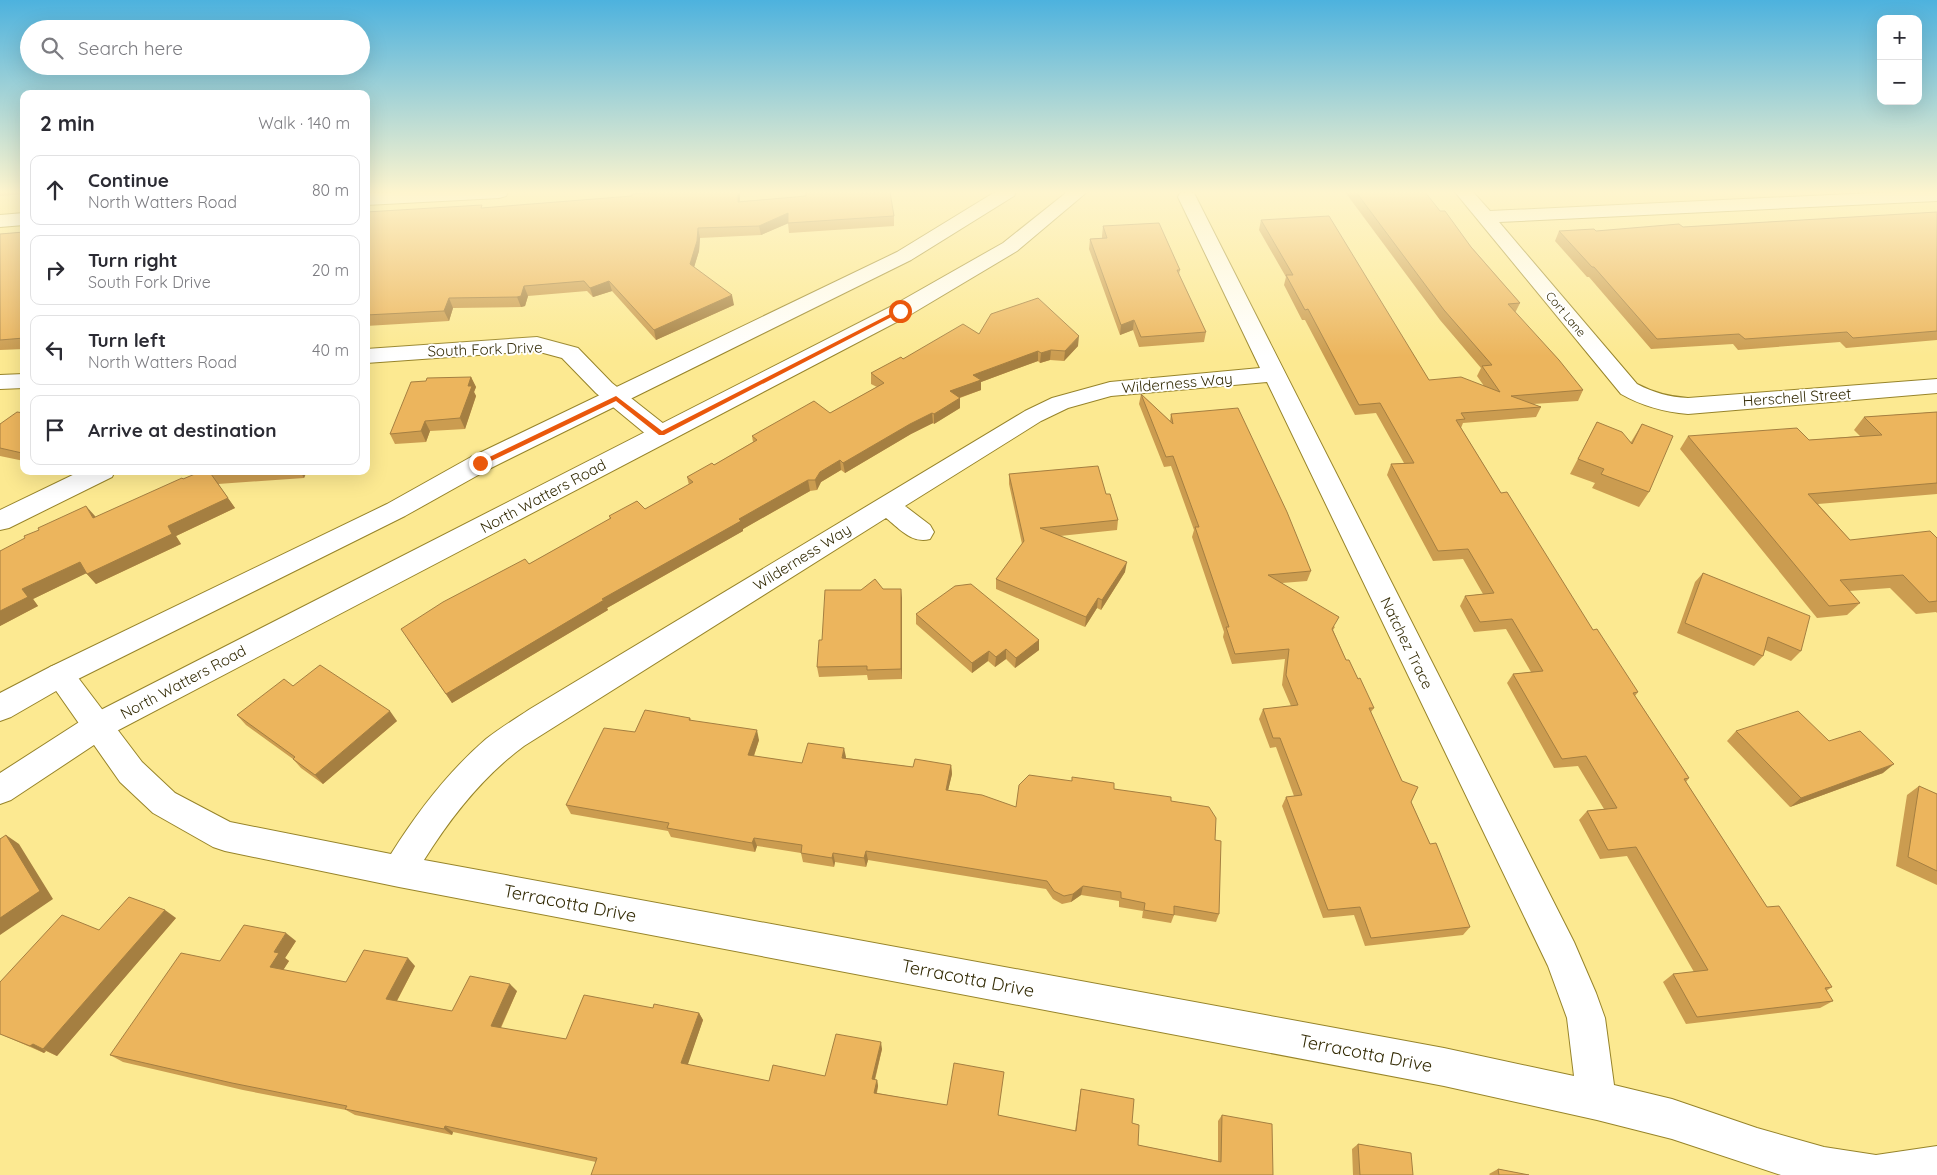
<!DOCTYPE html>
<html lang="en">
<head>
<meta charset="utf-8">
<style>
  :root { --surface:#fff; --page:#f2f2f3; --text:#2b2b33; --muted:#7c7c81; --line:#e1e1e2 }
  body { margin:0; font-family:Quicksand,sans-serif; background:var(--page); color:var(--text) }
  .controls { position:absolute; right:15px; top:15px; display:grid; overflow:hidden; border-radius:10px; box-shadow:0 5px 20px #0002 }
  .controls button { width:45px; height:45px; display:grid; place-items:center; padding:0; border:0; border-bottom:1px solid var(--line); background:var(--surface); color:var(--text); font:25px sans-serif }
  .stop { position:absolute; width:15px; height:15px; margin:-11px; border:4px solid #ea580c; border-radius:50%; background:#fff }
  .stop.end { background:#ea580c; border-color:#fff; box-shadow:0 1px 5px #0008 }
  .list { margin:0; padding:0; list-style:none }
  h2 { display:flex; justify-content:space-between; align-items:center; height:65px; margin:0; padding:0 20px; font-size:21px }
  h2 small { font-size:16px; font-weight:400; color:var(--muted) }
  .list li { display:grid; grid-template-columns:32px 1fr auto; gap:15px; align-items:center; box-sizing:border-box; height:70px; margin:0 10px 10px; padding:0 10px; border:1px solid var(--line); border-radius:10px }
  .list b { display:block; font-size:19px; white-space:nowrap }
  .list p { margin:0; font-size:16px; white-space:nowrap; color:var(--muted) }
  .list em { font-size:16px; font-style:normal; color:var(--muted) }
  .icon { flex:none; width:28px; height:28px; fill:none; stroke:currentColor; stroke-width:2; stroke-linecap:round; stroke-linejoin:round }
  .map { position:relative; flex:none; width:1937px; height:1175px; overflow:hidden }
  .search { position:absolute; background:var(--surface); box-shadow:0 5px 20px #0002; left:20px; top:20px; width:350px; height:55px; display:flex; align-items:center; gap:12px; box-sizing:border-box; padding:0 18px; border-radius:28px; color:var(--muted); font-size:19px }
  .panel { position:absolute; background:var(--surface); box-shadow:0 5px 20px #0002; left:20px; top:90px; width:350px; height:385px; border-radius:10px }
  .map>svg:first-child { display:block }
</style>
</head>
<body>
<div class="map">
<svg width="1937" height="1175" viewBox="0 0 1937 1175">
  <rect width="100%" height="100%" fill="#fce991"/>
  <g fill="none" stroke-linecap="round" stroke-linejoin="round">
    <g stroke="#97842a" stroke-width="2">
      <path id="minor" d="M402 192H508L506 196 499 198 366 205V193Z
        M1187 192 1194 193 1196 197 1574 942 1596 993 1605 1018 1614 1085 1672 1099 1757 1128 1824 1147 1876 1155 1937 1146V1175H1781L1672 1139 1597 1120 1444 1086 399 887 225 851 213 847 153 813 120 782 45 675 50 667 60 663 70 667 142 762 175 793 230 822 391 854C418 811 448 772 486 739 500 728 515 719 530 709L1025 411 1052 398 1110 382 1260 368 1178 197 1180 193ZM1267 382 1548 966 1567 1018 1574 1076 1444 1048 424 860C451 817 483 776 524 746L886 518C900 529 912 544 930 539L934 532 930 525 905 506 1041 421 1068 408 1111 396Z
        M1455 192H1473L1490 211 1894 192H1937V201L1499 222 1637 384C1654 393 1669 397 1688 398L1937 379V393L1688 414C1664 412 1642 406 1621 394Z
        M24 213V225L0 227V215Z
        M537 337 578 348 612 383 669 428 673 434 669 440 661 442 653 440 596 393 562 358 536 351 366 363V349Z
        M24 374V388L0 389V375Z
        M81 471H115L112 477 9 528 0 530V510Z"/>
    </g>
    <g stroke="#97842a" stroke-width="2">
      <path id="major" d="M995 192H1016L1014 196 911 260 489 469 405 516 70 683 11 717 0 721V693L50 667 387 504 471 457 897 252Z
        M1067 192H1087L1017 251 908 316 109 735 11 800 0 804V773L87 717 892 306 1003 243Z"/>
    </g>
    <use href="#minor" fill="#fff" fill-rule="evenodd"/>
    <use href="#major" fill="#fff" fill-rule="evenodd"/>
  </g>
  <path fill="#cb9c50" d="M0 192H24V194L0 196Z
    M658 192H740V201L862 193 894 216V226L789 233 788 223 761 235 700 238 699 251 694 267 734 305 656 340 612 291 593 297 587 291 528 296 525 306 521 307 453 308 449 321 366 326V212L483 208 632 196Z
    M1345 192H1425L1440 211 1520 303 1515 313 1583 390 1578 401 1533 404 1541 407 1536 417 1463 423 1461 428 1501 493 1593 630 1638 692 1635 696 1689 778 1686 782 1767 907 1832 987 1826 991 1833 1001 1820 1008 1686 1024 1663 982 1673 974 1694 972 1627 856 1600 859 1579 820 1587 811 1604 809 1578 766 1554 768 1507 683 1513 674 1531 672 1506 629 1474 632 1460 606 1465 596 1483 594 1463 559 1433 561 1387 475 1391 464 1404 463 1376 413 1355 415 1305 320H1302L1284 285 1286 277 1259 230 1261 220 1429 380 1484 386 1477 376 1481 368 1440 320Z
    M1937 212V340L1846 348 1840 342 1738 350 1733 344 1651 349 1589 277H1587L1555 241 1559 231H1596L1683 227Z
    M1103 226 1180 270 1179 274 1206 332 1204 342 1139 347 1133 330 1120 335 1089 249 1090 239 1102 238V236Z
    M24 232V349L0 350V234Z
    M979 334 1078 346 1064 361 1050 360 1040 363 1038 361 981 382V390L960 398V408L934 424 933 423 911 434 845 473 841 470 821 482 817 490 810 491 743 529V531L607 608 608 610 452 703 407 638 529 564 610 519 609 516 645 509 689 485 687 477 714 465 753 442 752 436 830 413 877 387 871 384V373L903 359Z
    M471 377 476 387 474 392 476 396 465 429 430 431 426 442 395 444 390 434Z
    M1141 394 1170 421 1171 414 1311 571 1307 581 1282 583 1335 627 1333 630 1346 660 1358 679 1374 708 1371 712 1430 844 1470 927 1463 935 1365 946 1354 915 1323 918 1282 806 1286 797 1294 796 1276 747 1270 748 1259 719 1263 709 1291 706 1282 685 1285 659 1232 664 1223 637 1224 632 1192 537 1194 530 1171 466 1164 467 1139 404Z
    M1937 412V494L1818 504 1850 540 1937 538V613L1936 612 1916 614 1890 588 1849 591 1860 603 1847 615 1817 618 1680 449 1688 436 1809 440 1860 436 1854 430 1864 417Z
    M24 413V461L0 456V424Z
    M1597 422 1631 442 1642 424 1649 492 1639 507 1592 488 1595 483 1570 474Z
    M202 471H307L304 478 218 484 235 508 176 536 181 544 96 584 86 573 33 599 38 606 0 626V551L96 517Z
    M1009 474 1106 494 1118 520 1117 530 1060 536 1125 572 1101 610 1097 608 1085 627 996 589V579L1022 544 1009 484Z
    M1703 573 1801 651 1791 661 1765 650 1763 656 1754 666 1677 633 1695 582Z
    M883 589 902 598V679L868 680 867 675 819 677 817 667 822 640Z
    M916 614 1039 640V650L1015 668 1006 659 995 667 988 661 972 673 916 624Z
    M293 686 397 721 323 784 301 768 293 759 246 725 237 715Z
    M690 718 691 720 759 740 754 756 802 763 846 757V758L913 767 951 765 952 774 948 790 1016 807 1114 789 1171 801 1215 840 1219 914 1216 922 1174 915 1171 923 1142 918 1143 911 1119 907V901L1081 895 1071 902 1062 904 1053 899 1046 889 868 860 866 867 835 862 834 867 803 862 801 853 757 846 755 852 671 837 668 831 571 814 566 805Z
    M1736 731 1829 741 1883 773 1790 807 1727 741Z
    M1919 786 1937 794V885L1896 866 1907 795Z
    M176 918 57 1056 46 1051 44 1053 0 1034V982L99 930Z
    M296 941 285 958 289 961 283 970 346 982 415 966 397 1001 452 1011 517 991 501 1028 566 1039 653 1008 699 1013 703 1020 687 1065 769 1081 825 1076 882 1049 875 1080H877L878 1086 877 1093 998 1115 1075 1131 1080 1095 1081 1089 1132 1123 1138 1145 1218 1161V1121L1222 1115 1273 1175 596 1162 453 1132 452 1135 355 1115 346 1110 243 1090 123 1062 110 1055 220 961Z
    M1358 1144 1413 1175H1353L1352 1149Z
    M1498 1169 1529 1175H1490L1489 1174Z"/>
  <path fill="#a57f41" d="M738 192H740L739 211 738 202Z
    M788 213 789 223 761 235 759 226Z
    M698 228 700 238 699 251 692 274 690 264Z
    M609 281 612 291 593 297 590 288Z
    M524 286 528 296 525 306 521 307 517 297Z
    M732 295 734 305 656 340 654 330Z
    M449 298 453 308 449 321 444 311Z
    M1134 320 1133 330 1120 335 1121 325Z
    M1079 336 1078 346 1064 361 1065 351Z
    M1051 350 1050 360 1040 363 1041 353Z
    M1038 351V361L981 382V390L950 401V391L973 375Z
    M471 377 476 387 474 392 476 396 465 429 460 418 468 386Z
    M960 398V408L934 424V414Z
    M932 413 933 423 911 434 845 473 843 463 910 424Z
    M425 421 430 431 426 442 421 431Z
    M840 460 841 470 821 482 817 490 815 480 820 472Z
    M300 471H307L304 478Z
    M211 474 235 508 176 536 181 544 96 584 87 574 168 526Z
    M808 480 810 491 743 529V531L607 608 608 610 452 703 446 694 602 599 739 519Z
    M86 506 95 516 102 528 93 518Z
    M80 562 89 572 33 599 38 606 0 626V611L22 589Z
    M1127 562 1125 572 1101 610 1102 600Z
    M901 589 902 598V679L901 669Z
    M1098 598 1097 608 1085 627 1086 617Z
    M1039 640V650L1015 668 1016 658Z
    M1006 649V659L995 667 996 657Z
    M989 651 988 661 972 673V663Z
    M390 711 397 721 323 784 315 775Z
    M757 730 759 740 751 764 748 755Z
    M844 748 846 757 843 767 842 758Z
    M1894 764 1883 773 1790 807 1801 798Z
    M951 765 952 774 946 799V790Z
    M6 835 19 844 53 899 0 935V918Z
    M754 838 757 846 755 852 752 843Z
    M866 851 868 860 866 867 864 858Z
    M833 853 835 862 834 867 832 858Z
    M1083 886 1081 895 1071 902 1073 894Z
    M165 910 176 918 57 1056 43 1049Z
    M286 933 296 941 285 958 289 961 280 975 270 967 274 952Z
    M408 958 415 966 394 1006 386 999Z
    M510 984 517 991 498 1033 491 1026Z
    M699 1013 703 1020 686 1070 681 1063Z
    M881 1042 882 1049 873 1086 872 1079Z
    M33 1044 46 1051 44 1053 30 1046Z
    M877 1080 878 1086 875 1099 874 1093Z
    M445 1126 453 1132 452 1135 444 1129Z"/>
  <path fill="#ecb55d" stroke="#a57f41" d="M658 192H738V202L806 196V192H862V193L890 192 894 216 788 223V213L759 226 698 228 697 241 690 264 732 295 654 330 609 281 590 288 584 281 524 286 521 296 517 297 449 298 444 311 366 315V212L482 205 481 208 632 196V194Z
    M1356 192H1425L1440 211H1445L1471 247 1520 303 1508 304 1559 360 1583 390 1511 396 1541 407 1461 413 1465 419 1456 420 1501 493 1507 492 1593 630 1597 629 1638 692 1633 693 1689 778 1684 779 1767 907 1779 906 1832 987 1825 988 1833 1001 1697 1017 1673 974 1708 970 1636 847 1608 850 1587 811 1617 808 1586 756 1562 759 1513 674 1543 671 1512 619 1480 622 1465 596 1494 593 1468 549 1438 551 1391 464 1414 463 1380 403 1359 405 1308 309 1305 310 1286 275H1293L1261 220 1329 216 1429 380 1461 377 1500 392 1482 366 1492 365 1444 310Z
    M1937 212V331L1853 338 1847 332 1745 339 1739 334 1657 339 1594 267H1592L1559 231 1594 229 1596 231 1679 224 1683 227Z
    M1159 223 1180 270H1177L1206 332 1141 337 1134 320 1121 325 1090 239 1107 238 1103 226Z
    M24 232V338L0 340V234Z
    M1038 298 1079 336 1065 351 1051 350 1041 353 1038 351 973 375 981 380 950 391 960 398 934 414 932 413 910 424 843 463 840 460 820 472 815 480H808L739 519 741 521 602 599 604 600 446 694 401 629 443 602 525 559 529 564 611 518 609 516 637 501 645 509 693 482 687 477 712 463 714 465 757 440 752 436 814 401 830 413 884 383 871 373 901 357 903 359 963 324 979 334 991 314Z
    M471 377 468 386H472L460 418 425 421 421 431 390 434 411 382 426 381 427 378Z
    M1141 394 1173 424 1171 414 1238 408 1287 512 1311 571 1268 575 1339 617 1332 629 1346 660H1349L1358 679 1360 678 1374 708H1369L1402 781 1418 787 1411 802 1430 844 1436 843 1470 927 1371 938 1360 907 1328 910 1286 797 1302 795 1280 738H1273L1263 709 1298 705 1286 675 1289 649 1235 654 1226 627H1229L1195 527H1199L1173 456 1166 457Z
    M17 412 24 413V452L22 453 0 448V424Z
    M1937 412V483L1808 494 1850 540 1930 531 1937 538V601L1929 602 1903 575 1840 580 1860 603 1829 606 1688 436 1797 428 1809 440 1882 435 1864 417Z
    M1597 422 1622 432 1632 444 1642 424 1673 436 1649 492 1601 474 1604 469 1578 459Z
    M1098 466 1106 494H1110L1118 520 1040 528 1127 562 1102 600 1098 598 1086 617 996 579 1024 541 1009 474Z
    M202 471H246L211 474 228 498 168 526 172 534 87 574 80 562 22 589 28 597 0 611V551L25 538 24 536 39 530 38 528 86 506 93 518 182 478 183 479Z
    M1703 573 1810 616 1801 651 1768 637 1763 656 1685 623Z
    M875 579 883 589H901V669L867 670V666L817 667 819 640H822L825 590H861Z
    M971 584 1039 640 1016 658 1006 649 996 657 989 651 972 663 916 614 955 586Z
    M320 665 390 711 315 775 293 759 295 757 237 715 284 679 293 686Z
    M645 710 690 718 689 720 757 730 748 755 802 763 808 743 844 748 842 758 913 767 915 759 951 765 946 790 982 795 1016 807 1019 785 1029 775 1072 781V777L1114 783V789L1171 797V801L1209 807 1216 818 1215 840 1221 841 1219 914 1174 906V915L1144 910 1145 903 1121 898V892L1083 886 1073 894 1064 896 1054 891 1047 881 866 851 864 858 833 853 832 858 801 853 802 845 754 838 752 843 667 828 669 823 566 805 604 728 635 732Z
    M1798 711 1829 741 1860 731 1894 764 1801 798 1736 731Z
    M1919 786 1937 794V871L1908 857Z
    M6 835 40 891 0 918V839Z
    M129 897 165 910 43 1049 33 1044 30 1046 0 1034V982L62 915 99 930Z
    M244 925 286 933 274 952 279 953 270 967 346 982 364 950 408 958 386 999 452 1011 470 976 510 984 491 1026 566 1039 584 995 653 1008 654 1004 699 1013 681 1063 769 1081 773 1065 825 1076 836 1034 881 1042 872 1079 877 1080 874 1093 947 1105 954 1063 1004 1072 998 1115 1076 1131 1081 1089 1134 1099 1132 1123 1139 1125 1138 1145 1221 1162 1222 1115 1272 1124 1273 1175H591L597 1158 445 1126 444 1129 345 1109 347 1106 232 1083 110 1055 181 953 220 961Z
    M1358 1144 1411 1153 1413 1175H1360Z
    M1498 1169 1529 1175H1499Z"/>
  <linearGradient id="sky" x2="0" y2="1"><stop stop-color="#4db2de"/><stop offset="0.54" stop-color="#fef5ce"/><stop offset="1" stop-color="#fef5ce" stop-opacity="0"/></linearGradient>
  <rect width="1937" height="356" fill="url(#sky)"/>
  <path fill="#ea580c" d="M898 310 903 311 664 435H659L616 401 483 465 477 463 616 396 662 431Z"/>
  <g text-anchor="middle" dominant-baseline="central" stroke-width="4" stroke-linejoin="round" paint-order="stroke">
    <g font-size="12" fill="#342c06" stroke="#fff">
      <text transform="translate(1566 314) rotate(50)">Cort Lane</text>
    </g>
    <g font-size="15" fill="#342c06" stroke="#fff">
      <text transform="translate(485 349) rotate(-2)">South Fork Drive</text>
      <text transform="translate(1177 383) rotate(-5)">Wilderness Way</text>
      <text transform="translate(1797 397) rotate(-4)">Herschell Street</text>
      <text transform="translate(543 496) rotate(-28)">North Watters Road</text>
      <text transform="translate(802 557) rotate(-32)">Wilderness Way</text>
      <text transform="translate(1407 643) rotate(64)">Natchez Trace</text>
      <text transform="translate(183 682) rotate(-28)">North Watters Road</text>
    </g>
    <g font-size="18" fill="#342c06" stroke="#fff">
      <text transform="translate(570 903) rotate(11)">Terracotta Drive</text>
      <text transform="translate(968 978) rotate(11)">Terracotta Drive</text>
      <text transform="translate(1366 1053) rotate(11)">Terracotta Drive</text>
    </g>
  </g>
</svg>
<div class="controls">
<button>+</button>
<button>−</button>
</div>
<div class="stop" style="left:900px;top:311px"></div>
<div class="stop end" style="left:480px;top:463px"></div>
<div class="search"><svg class="icon" aria-label="search" viewBox="0 0 24 24"><circle cx="10" cy="10" r="6"/><path d="M15 15l6 6"/></svg>Search here</div>
<section class="panel">
<h2>2 min<small>Walk · 140 m</small></h2>
<ul class="list">
<li><svg class="icon" aria-label="ahead" viewBox="0 0 24 24"><path d="M12 20V5M6 11l6-6 6 6"/></svg><div><b>Continue</b><p>North Watters Road</p></div><em>80 m</em></li>
<li><svg class="icon" aria-label="right" viewBox="0 0 24 24"><path d="M7 20v-9h11M14 6l5 5-5 5"/></svg><div><b>Turn right</b><p>South Fork Drive</p></div><em>20 m</em></li>
<li><svg class="icon" aria-label="left" viewBox="0 0 24 24"><path d="M17 20v-9H6M10 6l-5 5 5 5"/></svg><div><b>Turn left</b><p>North Watters Road</p></div><em>40 m</em></li>
<li><svg class="icon" aria-label="arrive" viewBox="0 0 24 24"><path d="M6 21V4h12l-3 4 3 4H6"/></svg><div><b>Arrive at destination</b></div></li>
</ul>
</section>
</div>
</body>
</html>
